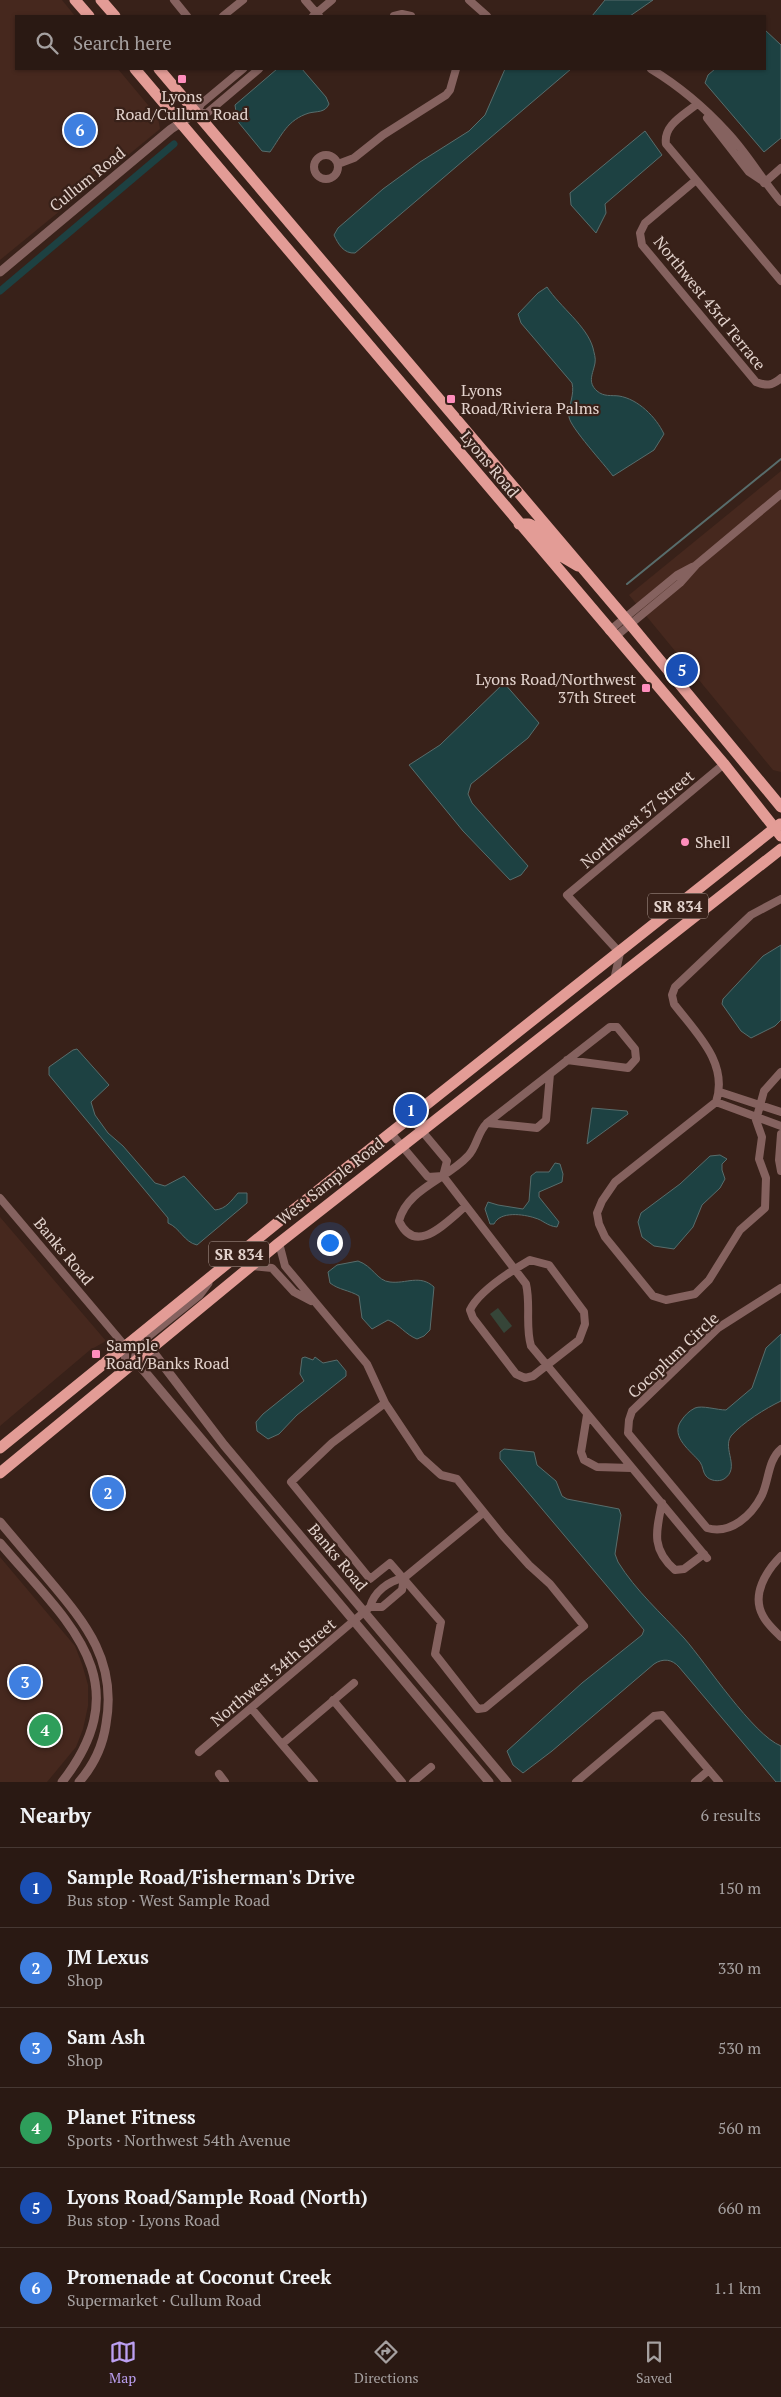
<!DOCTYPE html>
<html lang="en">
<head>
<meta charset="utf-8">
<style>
  :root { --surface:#2a1913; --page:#362621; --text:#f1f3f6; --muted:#a5a0a0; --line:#463833; --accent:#bca0f2 }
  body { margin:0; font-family:"PT Serif",serif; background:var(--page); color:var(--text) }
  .you { position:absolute; left:329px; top:1242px; width:18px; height:18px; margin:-12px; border:4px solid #fff; border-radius:50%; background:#1a73e8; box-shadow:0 0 0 8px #1a73e833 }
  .badge { display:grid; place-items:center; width:32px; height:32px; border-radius:50%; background:var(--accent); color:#fff; font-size:16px; font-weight:700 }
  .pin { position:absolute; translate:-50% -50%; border:2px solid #fff; box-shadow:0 1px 5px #0006 }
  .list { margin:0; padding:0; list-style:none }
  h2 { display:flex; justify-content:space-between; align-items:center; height:65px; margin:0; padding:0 20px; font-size:21px }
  h2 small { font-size:16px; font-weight:400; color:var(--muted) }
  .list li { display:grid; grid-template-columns:32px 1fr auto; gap:15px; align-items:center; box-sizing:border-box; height:80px; padding:0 20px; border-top:1px solid var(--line) }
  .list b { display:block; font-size:19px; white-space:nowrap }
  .list p { margin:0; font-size:16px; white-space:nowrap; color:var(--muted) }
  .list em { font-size:16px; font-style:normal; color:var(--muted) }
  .icon { flex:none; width:28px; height:28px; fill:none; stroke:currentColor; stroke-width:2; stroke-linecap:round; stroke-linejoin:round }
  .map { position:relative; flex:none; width:781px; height:1782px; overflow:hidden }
  .search { position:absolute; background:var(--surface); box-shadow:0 1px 4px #0004; left:15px; right:15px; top:15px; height:55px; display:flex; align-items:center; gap:12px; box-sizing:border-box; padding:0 18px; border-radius:0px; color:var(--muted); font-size:19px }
  .sheet { height:545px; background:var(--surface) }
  nav { display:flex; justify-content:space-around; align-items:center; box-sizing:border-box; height:70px; border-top:1px solid var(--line); background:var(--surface); font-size:14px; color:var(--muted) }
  nav a { display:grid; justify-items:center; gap:2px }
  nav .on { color:var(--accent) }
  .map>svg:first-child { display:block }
</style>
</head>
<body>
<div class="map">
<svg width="781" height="1782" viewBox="0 0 781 1782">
  <rect width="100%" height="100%" fill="#382119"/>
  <path fill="#46281e" d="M0 0H62L75 16H16V69H118L158 117 160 129 0 260Z
    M781 471V772L773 770 629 595Z
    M0 1217 106 1341 90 1350 0 1426Z
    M0 1557 75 1646 82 1664 88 1685V1706L83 1729 76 1747 47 1782H0Z"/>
  <path fill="#364538" d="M498 1308 512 1326 504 1333 490 1314Z"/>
  <path fill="#1d4142" stroke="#586d6c" d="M605 0H653L630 16H592Z
    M765 30 781 45V138L764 152 705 83 708 75 715 69H765Z
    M277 69H302L326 97 329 104C325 113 317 111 309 113 287 120 282 135 270 152L262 151 239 123 237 119 235 105Z
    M505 69H571L355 253C344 254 338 244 334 235L338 228 383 189 420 162 469 131 485 115Z
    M645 131 662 155 605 204 606 213 596 233 571 205 570 193Z
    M547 287C560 307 587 326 593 348 594 353 596 358 595 363 593 374 587 382 597 391 604 397 611 395 619 396 638 399 656 417 664 434L654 450 613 476C605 465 570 427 569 417 568 405 575 395 572 383L521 323 518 314 538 293Z
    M504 683 539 723 528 738 471 784 468 794 472 803 528 866 521 875 510 880 463 831 409 765 440 745Z
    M781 945V1020L775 1026 751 1038 741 1031 722 1004 723 999 763 956Z
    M77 1049 109 1085 91 1102 95 1115 108 1133 123 1146 155 1183 165 1186 184 1176 215 1210C226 1209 231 1201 238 1193H247V1203L197 1245C184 1242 180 1228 168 1223V1218L49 1075V1067L73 1050Z
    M592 1108 627 1111 628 1114 587 1144Z
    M720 1155 727 1159 722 1164V1170L725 1179 720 1188 702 1205 693 1227 674 1249 654 1246 642 1237 638 1222 641 1213 680 1184 710 1156Z
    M555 1163 560 1164 563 1174 562 1182 539 1192V1197L559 1222 557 1227C547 1226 543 1220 535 1218 523 1214 500 1211 494 1224H490L485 1209 488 1202 498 1205 523 1209 529 1201 531 1176 536 1172H549Z
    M358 1261C373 1266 377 1281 390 1282 406 1284 420 1274 434 1287L430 1330 424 1336 417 1339C406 1335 399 1324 388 1320L372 1329 362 1318 359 1296C349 1290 339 1290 330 1283L328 1272 337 1265Z
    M781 1334V1401C766 1408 742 1423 731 1436 722 1449 741 1468 724 1479 719 1482 710 1481 706 1476 703 1473 703 1466 700 1462 691 1451 670 1437 681 1421 685 1415 689 1411 695 1408 702 1405 717 1410 726 1410L752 1388 766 1348Z
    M305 1357 313 1360 315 1357 323 1363 337 1360 346 1371V1376L297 1415 279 1434 268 1439 257 1431 256 1422 263 1414 304 1381 300 1374 302 1358Z
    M504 1449 534 1452 537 1465 556 1481 562 1496 567 1499 619 1509 621 1515 615 1554 618 1562C636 1591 661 1613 684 1638 706 1663 753 1735 781 1746V1782H776L679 1667C672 1659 663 1658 654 1664L552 1751 523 1773 513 1765 507 1751 582 1683 642 1635 644 1630 500 1459V1452Z"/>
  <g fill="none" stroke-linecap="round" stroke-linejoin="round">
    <path stroke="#586d6c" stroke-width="2" d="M627 584 781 459"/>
    <path stroke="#1d4142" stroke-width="7" d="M0 291 174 144"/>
    <path stroke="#85625f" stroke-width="8" d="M174 0 187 16
      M305 0 319 16
      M469 0 487 16
      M223 16 243 0
      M313 16 332 0
      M394 16 402 14 411 16
      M651 69C679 86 705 108 727 132 748 154 762 180 781 202
      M697 104C684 115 663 125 666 144L781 281
      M196 113H207L259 69
      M196 113 201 104 243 69
      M707 118 749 172 761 180
      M314 167a12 12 0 1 1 24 0a12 12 0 1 1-24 0Z
      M338 164 354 158 383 135 446 95 450 90 456 69
      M696 180 645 223 640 233 642 245 756 382C766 386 772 386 781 378
      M764 183 781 168
      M609 631 677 575 692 567
      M615 637 680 583 696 565 781 494
      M781 899 751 915 675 987 672 995 674 1004C696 1033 729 1063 716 1102L615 1182 602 1201 597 1213 599 1224 605 1237 653 1296 666 1300 695 1294 709 1280 740 1230 765 1208 766 1178 759 1159 762 1137 756 1120 764 1091 781 1072
      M614 980 620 953 567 895 724 764
      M720 1092 781 1112
      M716 1102 781 1126
      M411 1118 447 1161 443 1176
      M487 1123 537 1128 546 1120 550 1074
      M391 1133 428 1177 443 1176
      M781 1134 779 1160 781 1171
      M443 1176 526 1284C531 1305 525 1326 531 1346L707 1558
      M0 1198 125 1346V1361L118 1373
      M466 1206C446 1222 416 1257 399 1221 407 1189 447 1179 468 1156 477 1147 477 1133 487 1123L610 1027H617L635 1049 636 1059 628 1068 567 1060
      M279 1243 285 1266 367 1364 385 1403 421 1457 441 1475 457 1479 503 1536 529 1565 550 1584 584 1626 485 1708 478 1709 435 1654 441 1622 390 1563 370 1579 291 1482 332 1443 385 1403
      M530 1260 549 1265 584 1312 585 1324 579 1340 533 1376 525 1378 516 1374 473 1318 470 1310C479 1291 511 1271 530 1260Z
      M251 1266 272 1268 294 1292 311 1301
      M781 1288 718 1328 632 1411 629 1420 628 1433 707 1528C731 1535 752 1515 762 1495 769 1480 768 1460 781 1449
      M587 1415 581 1452 584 1460 597 1467 631 1468
      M662 1503C656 1532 651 1549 675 1570L684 1569 704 1554
      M781 1556C766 1571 751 1595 763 1616 767 1624 775 1631 781 1637
      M370 1607H382L402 1590 404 1578
      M333 1700 402 1782
      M251 1708 314 1782
      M282 1744 354 1683
      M199 1752 370 1607C374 1592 388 1581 404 1578L483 1513
      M219 1774 225 1782
      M413 1782 431 1767
      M576 1782 654 1716 662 1715 719 1782
      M695 1782 709 1770"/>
    <path stroke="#85625f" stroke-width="9" d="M0 272 171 129 196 113
      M208 1283 199 1295 138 1344 135 1360 489 1782
      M150 1348 224 1445 507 1782
      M0 1522C16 1541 33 1561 49 1580 87 1625 117 1662 106 1724 103 1745 93 1766 79 1782
      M0 1543C66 1621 142 1679 62 1782"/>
    <path stroke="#e39c96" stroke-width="11" d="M75 0 89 16
      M101 0 115 16
      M135 69 724 764 781 836
      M159 69 630 624 781 807
      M519 524H529L533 526 556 553 578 566
      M0 1448 282 1219 780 824
      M0 1473 279 1243 781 849"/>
  </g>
  <g fill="#fe8ebc" stroke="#382119" stroke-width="2">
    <rect x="177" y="74" width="10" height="10" rx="2.5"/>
    <rect x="446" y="394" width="10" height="10" rx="2.5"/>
    <rect x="641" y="683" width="10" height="10" rx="2.5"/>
    <circle cx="685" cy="842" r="5"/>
    <rect x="91" y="1349" width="10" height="10" rx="2.5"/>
  </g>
  <g text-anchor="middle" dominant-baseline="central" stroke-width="4.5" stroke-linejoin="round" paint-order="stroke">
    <g fill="#382119" stroke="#b09e97" stroke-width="1">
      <rect x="648" y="893.5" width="60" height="25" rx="4"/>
      <rect x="209" y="1241.5" width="60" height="25" rx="4"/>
    </g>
    <g font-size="15" font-weight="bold" fill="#e3d3cd">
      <text x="678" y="906">SR 834</text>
      <text x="239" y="1254">SR 834</text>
    </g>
    <g font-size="16" fill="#e3d3cd" stroke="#382119" text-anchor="start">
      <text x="182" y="96" text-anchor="middle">Lyons<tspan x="182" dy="18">Road/Cullum Road</tspan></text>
      <text x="461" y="390">Lyons<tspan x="461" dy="18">Road/Riviera Palms</tspan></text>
      <text x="636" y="679" text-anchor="end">Lyons Road/Northwest<tspan x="636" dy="18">37th Street</tspan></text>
      <text x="695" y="842">Shell</text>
      <text x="106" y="1345">Sample<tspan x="106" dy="18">Road/Banks Road</tspan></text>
    </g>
    <g font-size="16" fill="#e3d3cd" stroke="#382119">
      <text transform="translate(87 179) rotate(-39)">Cullum Road</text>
      <text transform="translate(710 303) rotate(51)">Northwest 43rd Terrace</text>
      <text transform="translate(490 464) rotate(50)">Lyons Road</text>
      <text transform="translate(637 819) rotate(-40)">Northwest 37 Street</text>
      <text transform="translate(330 1181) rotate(-38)">West Sample Road</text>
      <text transform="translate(64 1251) rotate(50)">Banks Road</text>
      <text transform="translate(673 1355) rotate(-43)">Cocoplum Circle</text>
      <text transform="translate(338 1557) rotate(50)">Banks Road</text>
      <text transform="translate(273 1672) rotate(-40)">Northwest 34th Street</text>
    </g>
  </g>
</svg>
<div class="you"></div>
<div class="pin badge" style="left:411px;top:1110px;background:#1a4fb4">1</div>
<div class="pin badge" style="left:108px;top:1493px;background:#3f7fe0">2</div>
<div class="pin badge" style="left:25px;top:1682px;background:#3f7fe0">3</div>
<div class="pin badge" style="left:45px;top:1730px;background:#2e9e5b">4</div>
<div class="pin badge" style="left:682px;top:670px;background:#1a4fb4">5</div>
<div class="pin badge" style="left:80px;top:130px;background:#3f7fe0">6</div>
<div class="search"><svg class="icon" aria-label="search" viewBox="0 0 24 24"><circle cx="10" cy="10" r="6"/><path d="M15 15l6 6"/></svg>Search here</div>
</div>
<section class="sheet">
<h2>Nearby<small>6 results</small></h2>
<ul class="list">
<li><span class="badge" style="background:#1a4fb4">1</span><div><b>Sample Road/Fisherman's Drive</b><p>Bus stop · West Sample Road</p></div><em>150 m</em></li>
<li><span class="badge" style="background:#3f7fe0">2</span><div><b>JM Lexus</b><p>Shop</p></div><em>330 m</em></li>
<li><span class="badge" style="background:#3f7fe0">3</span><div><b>Sam Ash</b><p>Shop</p></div><em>530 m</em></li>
<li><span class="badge" style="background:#2e9e5b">4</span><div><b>Planet Fitness</b><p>Sports · Northwest 54th Avenue</p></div><em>560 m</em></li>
<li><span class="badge" style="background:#1a4fb4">5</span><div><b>Lyons Road/Sample Road (North)</b><p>Bus stop · Lyons Road</p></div><em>660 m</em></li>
<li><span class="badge" style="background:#3f7fe0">6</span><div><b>Promenade at Coconut Creek</b><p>Supermarket · Cullum Road</p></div><em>1.1 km</em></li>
</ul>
</section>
<nav>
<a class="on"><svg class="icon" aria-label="map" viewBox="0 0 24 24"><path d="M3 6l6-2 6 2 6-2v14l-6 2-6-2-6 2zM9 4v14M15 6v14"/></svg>Map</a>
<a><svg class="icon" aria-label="directions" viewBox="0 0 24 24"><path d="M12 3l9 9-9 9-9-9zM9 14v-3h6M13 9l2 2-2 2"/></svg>Directions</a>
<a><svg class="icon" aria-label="saved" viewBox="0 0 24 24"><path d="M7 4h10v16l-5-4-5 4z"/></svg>Saved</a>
</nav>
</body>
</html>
